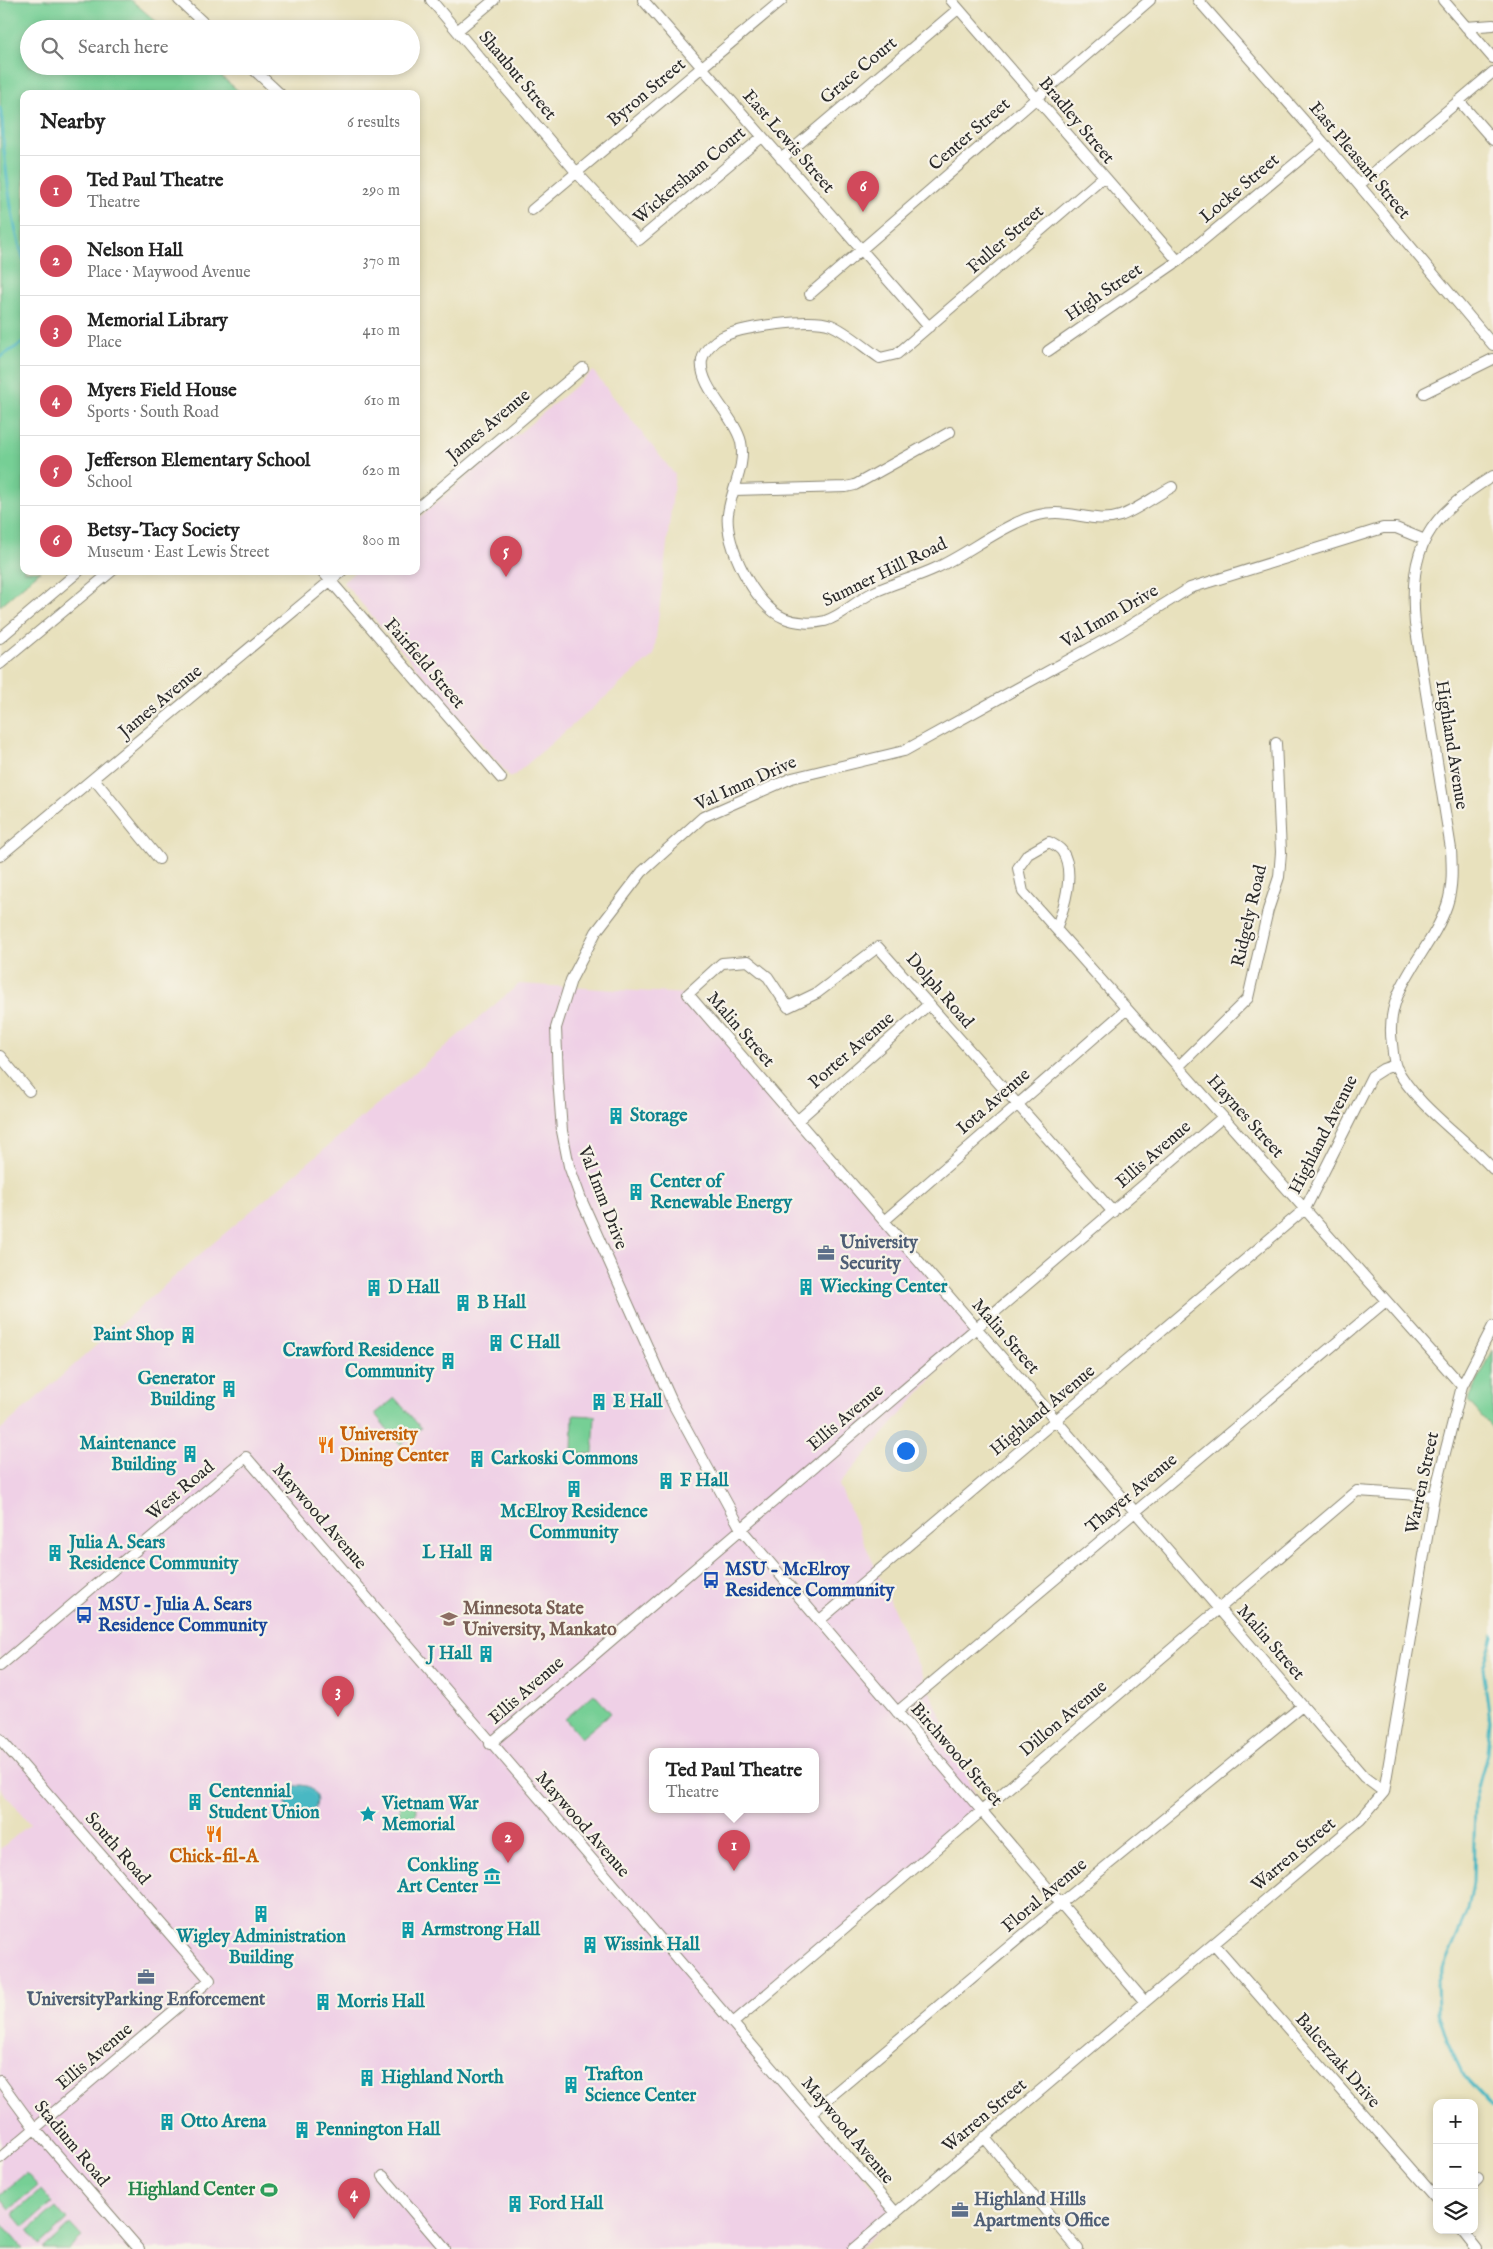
<!DOCTYPE html>
<html lang="en">
<head>
<meta charset="utf-8">
<style>
  :root { --surface:#fff; --page:#f6f6f6; --text:#222; --muted:#767676; --line:#e0e0e0; --accent:#d1495b }
  body { margin:0; font-family:"IM FELL English",serif; background:var(--page); color:var(--text) }
  .controls { position:absolute; right:15px; bottom:15px; display:grid; overflow:hidden; border-radius:10px; box-shadow:0 2px 8px #0003 }
  .controls button { width:45px; height:45px; display:grid; place-items:center; padding:0; border:0; border-bottom:1px solid var(--line); background:var(--surface); color:var(--text); font:25px sans-serif }
  .you { position:absolute; left:905px; top:1450px; width:18px; height:18px; margin:-12px; border:4px solid #fff; border-radius:50%; background:#1a73e8; box-shadow:0 0 0 8px #1a73e833 }
  .badge { display:grid; place-items:center; width:32px; height:32px; border-radius:50%; background:var(--accent); color:#fff; font-size:16px; font-weight:700 }
  .pin { position:absolute; translate:-50% -41px; filter:drop-shadow(0 1px 2px #0008) }
  .pin::after { content:''; position:absolute; top:26px; width:18px; height:15px; background:inherit; clip-path:polygon(0 0,100% 0,50% 100%) }
  .popup { position:absolute; left:649px; top:1748px; width:170px; height:65px; box-sizing:border-box; display:grid; place-content:center; border-radius:10px; background:var(--surface); filter:drop-shadow(0 1px 4px #0005); font-size:16px; white-space:nowrap; color:var(--muted) }
  .popup b { font-size:19px; color:var(--text) }
  .popup::after { content:''; position:absolute; left:50%; top:100%; margin-left:-10px; border:10px solid transparent; border-top-color:var(--surface) }
  .list { margin:0; padding:0; list-style:none }
  h2 { display:flex; justify-content:space-between; align-items:center; height:65px; margin:0; padding:0 20px; font-size:21px }
  h2 small { font-size:16px; font-weight:400; color:var(--muted) }
  .list li { display:grid; grid-template-columns:32px 1fr auto; gap:15px; align-items:center; box-sizing:border-box; height:70px; padding:0 20px; border-top:1px solid var(--line) }
  .list b { display:block; font-size:19px; white-space:nowrap }
  .list p { margin:0; font-size:16px; white-space:nowrap; color:var(--muted) }
  .list em { font-size:16px; font-style:normal; color:var(--muted) }
  .icon { flex:none; width:28px; height:28px; fill:none; stroke:currentColor; stroke-width:2; stroke-linecap:round; stroke-linejoin:round }
  .map { position:relative; flex:none; width:1493px; height:2249px; overflow:hidden }
  .search { position:absolute; background:var(--surface); box-shadow:0 2px 8px #0003; left:20px; top:20px; width:400px; height:55px; display:flex; align-items:center; gap:12px; box-sizing:border-box; padding:0 18px; border-radius:28px; color:var(--muted); font-size:19px }
  .panel { position:absolute; background:var(--surface); box-shadow:0 2px 8px #0003; left:20px; top:90px; width:400px; height:485px; border-radius:10px }
  .map>svg:first-child { display:block }
</style>
</head>
<body>
<div class="map">
<svg width="1493" height="2249" viewBox="0 0 1493 2249">
  <rect width="100%" height="100%" fill="#f7f3e8"/>
  <filter id="ink" filterUnits="userSpaceOnUse"><feTurbulence type="fractalNoise" baseFrequency=".02" numOctaves="2"/><feDisplacementMap in="SourceGraphic" scale="10" xChannelSelector="R" yChannelSelector="G"/><feConvolveMatrix kernelMatrix="1 2 1 2 8 2 1 2 1" color-interpolation-filters="sRGB"/></filter>
  <filter id="wash" filterUnits="userSpaceOnUse"><feTurbulence type="fractalNoise" baseFrequency=".0096" numOctaves="4" result="noise"/><feDisplacementMap in="SourceGraphic" scale="20" xChannelSelector="R" yChannelSelector="G"/><feGaussianBlur stdDeviation="1.12" result="paint"/><feColorMatrix in="noise" values="0 0 0 0 0 0 0 0 0 0 0 0 0 0 0 0 0 1.4 0 .05"/><feComposite in="paint" operator="in"/></filter>
  <g filter="url(#wash)">
    <rect width="100%" height="100%" fill="#e8e1bd"/>
    <path fill="#efd0e6" fill-rule="evenodd" d="M593 371 675 475 654 655 511 778 343 582 356 571H416V520Z
      M519 984 688 994 976 1328 839 1485 982 1810 733 2023 896 2213 857 2249H0V1849L30 1824 0 1788V1430L198 1256ZM653 1752H815V1810H653Z"/>
    <path fill="#76cf95" stroke="#507d60" d="M0 0H131L165 29H29V66H209L242 94H24V571H40L0 606Z
      M1493 1350V1429L1468 1401Z
      M395 1398 421 1428 400 1445 375 1414Z
      M573 1415 595 1416 593 1454 572 1453Z
      M594 1694 611 1713 581 1738 565 1719Z
      M399 1810a9 9 0 1 1 18 0a9 9 0 1 1-18 0Z
      M26 2173 38 2186 9 2210 0 2199V2195Z
      M41 2190 52 2203 24 2227 13 2214Z
      M56 2207 67 2220 39 2245 28 2231Z
      M0 2222 23 2249H0Z
      M70 2224 82 2237 68 2249H43Z"/>
    <path fill="#4ab8c3" stroke="#3a7277" d="M285 1801a16 16 0 1 1 32 0a16 16 0 1 1-32 0Z"/>
    <g fill="none" stroke-linecap="round" stroke-linejoin="round">
      <path stroke="#4ab8c3" stroke-width="3" d="M0 108C4 122 2 136 4 150 8 187 12 225 24 261
        M0 357 24 342
        M1493 1636 1483 1668 1490 1720 1487 1753 1475 1800 1473 1882 1468 1910 1437 1982 1438 2012 1448 2043 1464 2077 1493 2108"/>
    </g>
  </g>
  <g filter="url(#ink)">
    <g fill="none" stroke-linecap="round" stroke-linejoin="round">
      <g stroke="#8a8674" stroke-width="12">
        <path id="minor" d="M179 0 210 29
          M431 0 577 173 639 240 762 137
          M643 0 929 327
          M951 0 1178 261
          M1198 0 1322 141 1493 345
          M1443 0 1493 58
          M1466 27 1493 25
          M457 31 494 0
          M250 66 280 94
          M1459 101 1493 140
          M781 159 958 9
          M1103 177 897 354 880 358C865 348 846 331 831 325 811 317 741 327 722 337 714 341 704 350 702 360 698 387 735 416 741 442 746 468 731 489 728 514 724 544 755 606 784 618 796 623 812 624 825 621 842 616 856 601 872 593 893 583 915 578 936 568 964 555 988 536 1016 523 1028 517 1042 513 1056 513 1077 513 1099 523 1120 516 1137 510 1155 496 1172 487
          M1359 185 1493 72
          M532 210 782 0
          M810 294 1150 0
          M1048 351 1178 261 1322 141
          M1424 393 1493 359
          M1493 476C1428 516 1408 547 1415 624L1451 849C1452 868 1453 887 1447 905 1430 955 1383 987 1392 1044 1393 1051 1393 1060 1396 1067 1416 1106 1463 1136 1493 1169
          M735 490 846 487 855 485 950 432
          M416 509 583 368
          M322 571 501 778
          M0 638 79 571
          M0 664 112 571
          M94 779 159 859
          M0 856 342 571
          M1056 929C1064 908 1076 872 1062 851 1059 847 1053 844 1049 842L1028 854 1018 868 1023 892 1462 1386
          M0 1056 29 1091
          M1178 1067 1248 998 1268 910 1279 877 1281 852 1276 743
          M797 1121 928 1005
          M1113 1212 878 947 817 993 788 1007 768 977 748 961 722 963 688 994 1364 1777 1384 1792
          M884 1221 1127 1009
          M820 1620 1305 1209 1372 1076 1383 1069 1395 1065
          M0 1666 246 1457 896 2213
          M897 1712 1386 1301
          M0 1739 210 1980 0 2158
          M490 1744 1223 1117
          M1214 1944 1437 2199
          M1145 2002 741 1529 673 1404 581 1199 569 1166 562 1131 558 1078 556 1028 571 980 596 932 642 872 703 817 792 778 904 751 1121 631 1190 588 1383 528H1396L1425 540
          M733 2023 1357 1491 1434 1496
          M0 2081 35 2129 139 2249
          M811 2113 1055 1908 1302 1706
          M984 2137 1078 2249
          M383 2176 445 2249
          M1474 2183 1478 2179
          M1462 2230 1477 2249
          M853 2249 1360 1820 1384 1792 1434 1496 1462 1386 1493 1326"/>
      </g>
      <use href="#minor" stroke="#fff" stroke-width="10"/>
    </g>
  </g>
  <defs>
    <g id="building-bare" transform="scale(1.35)"><path d="M-4-6H4V6H1V3H-1V6H-4ZM-2.5-4.3h1.7v1.8h-1.7ZM.8-4.3h1.7v1.8H.8ZM-2.5-1h1.7V.8h-1.7ZM.8-1h1.7V.8H.8Z" fill="#0f9aa8" stroke="#f7f3e8" stroke-width="2.5" paint-order="stroke"/></g>
    <g id="office-bare" transform="scale(1.35)"><path d="M-6-3h4V-5.5h4V-3h4V5H-6ZM-1-4.5V-3h2v-1.5ZM-6 0V1H6V0Z" fill="#5c6f8a" stroke="#f7f3e8" stroke-width="2.5" paint-order="stroke"/></g>
    <g id="restaurant-bare" transform="scale(1.35)"><path d="M-5-6h1v4h1v-4h1v4h1v-4h1v5L-1.5 .5V6h-2V.5L-5-1ZM5-6V6H3V1.5H1.5Q1.5-4 5-6Z" fill="#e8710a" stroke="#f7f3e8" stroke-width="2.5" paint-order="stroke"/></g>
    <g id="bus-bare" transform="scale(1.35)"><path d="M-5-6H5V4H4V6H2V4H-2V6H-4V4H-5ZM-3.5-4V0h7V-4ZM-3.5 1.2v1.5H-2V1.2ZM2 1.2v1.5H3.5V1.2Z" fill="#1a4fb4" stroke="#f7f3e8" stroke-width="2.5" paint-order="stroke"/></g>
    <g id="university-bare" transform="scale(1.35)"><path d="M0-5L7-2L0 1L-7-2ZM-4 1L0 2.5L4 1V4Q0 6-4 4Z" fill="#8d6e63" stroke="#f7f3e8" stroke-width="2.5" paint-order="stroke"/></g>
    <g id="sight-bare" transform="scale(1.35)"><path d="M0-6L1.8-2.2L6-1.7L2.9 1.2L3.7 5.4L0 3.3L-3.7 5.4L-2.9 1.2L-6-1.7L-1.8-2.2Z" fill="#0f9aa8" stroke="#f7f3e8" stroke-width="2.5" paint-order="stroke"/></g>
    <g id="museum-bare" transform="scale(1.35)"><path d="M0-6L6-3V-2H-6V-3ZM-5-1h2V3h-2ZM-1-1h2V3h-2ZM3-1h2V3H3ZM-6 4H6V6H-6Z" fill="#0f9aa8" stroke="#f7f3e8" stroke-width="2.5" paint-order="stroke"/></g>
    <g id="stadium-bare" transform="scale(1.35)"><path d="M0-5a6.5 5 0 1 0 0 10a6.5 5 0 1 0 0-10ZM-3.5-1.8h7v3.6h-7Z" fill="#2e9e5b" stroke="#f7f3e8" stroke-width="2.5" paint-order="stroke"/></g>
  </defs>
  <g fill-rule="evenodd">
    <use href="#building-bare" x="616" y="1116"/>
    <use href="#building-bare" x="636" y="1192"/>
    <use href="#office-bare" x="826" y="1253"/>
    <use href="#building-bare" x="806" y="1287"/>
    <use href="#building-bare" x="374" y="1288"/>
    <use href="#building-bare" x="463" y="1303"/>
    <use href="#building-bare" x="188" y="1335"/>
    <use href="#building-bare" x="496" y="1343"/>
    <use href="#building-bare" x="448" y="1361"/>
    <use href="#building-bare" x="229" y="1389"/>
    <use href="#building-bare" x="599" y="1402"/>
    <use href="#restaurant-bare" x="326" y="1445"/>
    <use href="#building-bare" x="190" y="1454"/>
    <use href="#building-bare" x="477" y="1459"/>
    <use href="#building-bare" x="666" y="1481"/>
    <use href="#building-bare" x="574" y="1489"/>
    <use href="#building-bare" x="55" y="1553"/>
    <use href="#building-bare" x="486" y="1553"/>
    <use href="#bus-bare" x="711" y="1580"/>
    <use href="#bus-bare" x="84" y="1615"/>
    <use href="#university-bare" x="449" y="1619"/>
    <use href="#building-bare" x="486" y="1654"/>
    <use href="#building-bare" x="195" y="1802"/>
    <use href="#sight-bare" x="368" y="1814"/>
    <use href="#restaurant-bare" x="214" y="1834"/>
    <use href="#museum-bare" x="492" y="1876"/>
    <use href="#building-bare" x="261" y="1914"/>
    <use href="#building-bare" x="408" y="1930"/>
    <use href="#building-bare" x="590" y="1945"/>
    <use href="#office-bare" x="146" y="1977"/>
    <use href="#building-bare" x="323" y="2002"/>
    <use href="#building-bare" x="367" y="2078"/>
    <use href="#building-bare" x="571" y="2085"/>
    <use href="#building-bare" x="167" y="2122"/>
    <use href="#building-bare" x="302" y="2130"/>
    <use href="#stadium-bare" x="269" y="2190"/>
    <use href="#building-bare" x="515" y="2204"/>
    <use href="#office-bare" x="960" y="2210"/>
  </g>
  <g text-anchor="middle" dominant-baseline="central" stroke-width="4.5" stroke-linejoin="round" paint-order="stroke">
    <g font-size="18" fill="#2b2b2b" stroke="#f7f3e8">
      <text transform="translate(859 71) rotate(-40)">Grace Court</text>
      <text transform="translate(517 76) rotate(50)">Shaubut Street</text>
      <text transform="translate(647 93) rotate(-40)">Byron Street</text>
      <text transform="translate(1076 121) rotate(50)">Bradley Street</text>
      <text transform="translate(970 135) rotate(-41)">Center Street</text>
      <text transform="translate(788 142) rotate(49)">East Lewis Street</text>
      <text transform="translate(1359 161) rotate(50)">East Pleasant Street</text>
      <text transform="translate(690 176) rotate(-40)">Wickersham Court</text>
      <text transform="translate(1240 189) rotate(-40)">Locke Street</text>
      <text transform="translate(1006 240) rotate(-41)">Fuller Street</text>
      <text transform="translate(1104 293) rotate(-34)">High Street</text>
      <text transform="translate(489 426) rotate(-40)">James Avenue</text>
      <text transform="translate(885 573) rotate(-26)">Sumner Hill Road</text>
      <text transform="translate(1110 617) rotate(-30)">Val Imm Drive</text>
      <text transform="translate(424 664) rotate(49)">Fairfield Street</text>
      <text transform="translate(161 702) rotate(-40)">James Avenue</text>
      <text transform="translate(1451 745) rotate(81)">Highland Avenue</text>
      <text transform="translate(746 784) rotate(-24)">Val Imm Drive</text>
      <text transform="translate(1250 916) rotate(-77)">Ridgely Road</text>
      <text transform="translate(939 991) rotate(49)">Dolph Road</text>
      <text transform="translate(740 1030) rotate(49)">Malin Street</text>
      <text transform="translate(852 1051) rotate(-41)">Porter Avenue</text>
      <text transform="translate(994 1102) rotate(-41)">Iota Avenue</text>
      <text transform="translate(1245 1117) rotate(48)">Haynes Street</text>
      <text transform="translate(1324 1135) rotate(-63)">Highland Avenue</text>
      <text transform="translate(1154 1155) rotate(-41)">Ellis Avenue</text>
      <text transform="translate(602 1198) rotate(69)">Val Imm Drive</text>
      <text transform="translate(1005 1337) rotate(49)">Malin Street</text>
      <text transform="translate(1043 1411) rotate(-40)">Highland Avenue</text>
      <text transform="translate(846 1418) rotate(-40)">Ellis Avenue</text>
      <text transform="translate(1423 1483) rotate(-78)">Warren Street</text>
      <text transform="translate(181 1491) rotate(-40)">West Road</text>
      <text transform="translate(1132 1494) rotate(-40)">Thayer Avenue</text>
      <text transform="translate(319 1517) rotate(49)">Maywood Avenue</text>
      <text transform="translate(1270 1643) rotate(49)">Malin Street</text>
      <text transform="translate(527 1691) rotate(-41)">Ellis Avenue</text>
      <text transform="translate(1064 1719) rotate(-40)">Dillon Avenue</text>
      <text transform="translate(956 1755) rotate(49)">Birchwood Street</text>
      <text transform="translate(582 1825) rotate(49)">Maywood Avenue</text>
      <text transform="translate(117 1849) rotate(49)">South Road</text>
      <text transform="translate(1294 1855) rotate(-40)">Warren Street</text>
      <text transform="translate(1045 1896) rotate(-40)">Floral Avenue</text>
      <text transform="translate(95 2057) rotate(-40)">Ellis Avenue</text>
      <text transform="translate(1337 2061) rotate(49)">Balcerzak Drive</text>
      <text transform="translate(985 2116) rotate(-40)">Warren Street</text>
      <text transform="translate(847 2131) rotate(50)">Maywood Avenue</text>
      <text transform="translate(71 2144) rotate(50)">Stadium Road</text>
    </g>
    <g font-size="18" font-weight="bold" fill="#0d838f" stroke="#f7f3e8" text-anchor="start">
      <text x="630" y="1116">Storage</text>
      <text x="650" y="1182">Center of<tspan x="650" dy="21">Renewable Energy</tspan></text>
      <text x="820" y="1287">Wiecking Center</text>
      <text x="388" y="1288">D Hall</text>
      <text x="477" y="1303">B Hall</text>
      <text x="174" y="1335" text-anchor="end">Paint Shop</text>
      <text x="510" y="1343">C Hall</text>
      <text x="434" y="1351" text-anchor="end">Crawford Residence<tspan x="434" dy="21">Community</tspan></text>
      <text x="215" y="1379" text-anchor="end">Generator<tspan x="215" dy="21">Building</tspan></text>
      <text x="613" y="1402">E Hall</text>
      <text x="176" y="1444" text-anchor="end">Maintenance<tspan x="176" dy="21">Building</tspan></text>
      <text x="491" y="1459">Carkoski Commons</text>
      <text x="680" y="1481">F Hall</text>
      <text x="574" y="1512" text-anchor="middle">McElroy Residence<tspan x="574" dy="21">Community</tspan></text>
      <text x="69" y="1543">Julia A. Sears<tspan x="69" dy="21">Residence Community</tspan></text>
      <text x="472" y="1553" text-anchor="end">L Hall</text>
      <text x="472" y="1654" text-anchor="end">J Hall</text>
      <text x="209" y="1792">Centennial<tspan x="209" dy="21">Student Union</tspan></text>
      <text x="382" y="1804">Vietnam War<tspan x="382" dy="21">Memorial</tspan></text>
      <text x="478" y="1866" text-anchor="end">Conkling<tspan x="478" dy="21">Art Center</tspan></text>
      <text x="422" y="1930">Armstrong Hall</text>
      <text x="261" y="1937" text-anchor="middle">Wigley Administration<tspan x="261" dy="21">Building</tspan></text>
      <text x="604" y="1945">Wissink Hall</text>
      <text x="337" y="2002">Morris Hall</text>
      <text x="585" y="2075">Trafton<tspan x="585" dy="21">Science Center</tspan></text>
      <text x="381" y="2078">Highland North</text>
      <text x="181" y="2122">Otto Arena</text>
      <text x="316" y="2130">Pennington Hall</text>
      <text x="529" y="2204">Ford Hall</text>
    </g>
    <g font-size="18" font-weight="bold" fill="#4e5e75" stroke="#f7f3e8" text-anchor="start">
      <text x="840" y="1243">University<tspan x="840" dy="21">Security</tspan></text>
      <text x="146" y="2000" text-anchor="middle">UniversityParking Enforcement</text>
      <text x="974" y="2200">Highland Hills<tspan x="974" dy="21">Apartments Office</tspan></text>
    </g>
    <g font-size="18" font-weight="bold" fill="#c56008" stroke="#f7f3e8" text-anchor="start">
      <text x="340" y="1435">University<tspan x="340" dy="21">Dining Center</tspan></text>
      <text x="214" y="1857" text-anchor="middle">Chick-fil-A</text>
    </g>
    <g font-size="18" font-weight="bold" fill="#164399" stroke="#f7f3e8" text-anchor="start">
      <text x="725" y="1570">MSU - McElroy<tspan x="725" dy="21">Residence Community</tspan></text>
      <text x="98" y="1605">MSU - Julia A. Sears<tspan x="98" dy="21">Residence Community</tspan></text>
    </g>
    <g font-size="18" font-weight="bold" fill="#785e54" stroke="#f7f3e8" text-anchor="start">
      <text x="463" y="1609">Minnesota State<tspan x="463" dy="21">University, Mankato</tspan></text>
    </g>
    <g font-size="18" font-weight="bold" fill="#27864d" stroke="#f7f3e8" text-anchor="end">
      <text x="255" y="2190">Highland Center</text>
    </g>
  </g>
</svg>
<div class="controls">
<button>+</button>
<button>−</button>
<button><svg class="icon" aria-label="layers" viewBox="0 0 24 24"><path d="M12 4l9 5-9 5-9-5zM3 14l9 5 9-5"/></svg></button>
</div>
<div class="you"></div>
<div class="pin badge" style="left:734px;top:1871px">1</div>
<div class="popup"><b>Ted Paul Theatre</b>Theatre</div>
<div class="pin badge" style="left:508px;top:1863px">2</div>
<div class="pin badge" style="left:338px;top:1717px">3</div>
<div class="pin badge" style="left:354px;top:2219px">4</div>
<div class="pin badge" style="left:506px;top:577px">5</div>
<div class="pin badge" style="left:863px;top:212px">6</div>
<div class="search"><svg class="icon" aria-label="search" viewBox="0 0 24 24"><circle cx="10" cy="10" r="6"/><path d="M15 15l6 6"/></svg>Search here</div>
<section class="panel">
<h2>Nearby<small>6 results</small></h2>
<ul class="list">
<li><span class="badge">1</span><div><b>Ted Paul Theatre</b><p>Theatre</p></div><em>290 m</em></li>
<li><span class="badge">2</span><div><b>Nelson Hall</b><p>Place · Maywood Avenue</p></div><em>370 m</em></li>
<li><span class="badge">3</span><div><b>Memorial Library</b><p>Place</p></div><em>410 m</em></li>
<li><span class="badge">4</span><div><b>Myers Field House</b><p>Sports · South Road</p></div><em>610 m</em></li>
<li><span class="badge">5</span><div><b>Jefferson Elementary School</b><p>School</p></div><em>620 m</em></li>
<li><span class="badge">6</span><div><b>Betsy-Tacy Society</b><p>Museum · East Lewis Street</p></div><em>800 m</em></li>
</ul>
</section>
</div>
</body>
</html>
